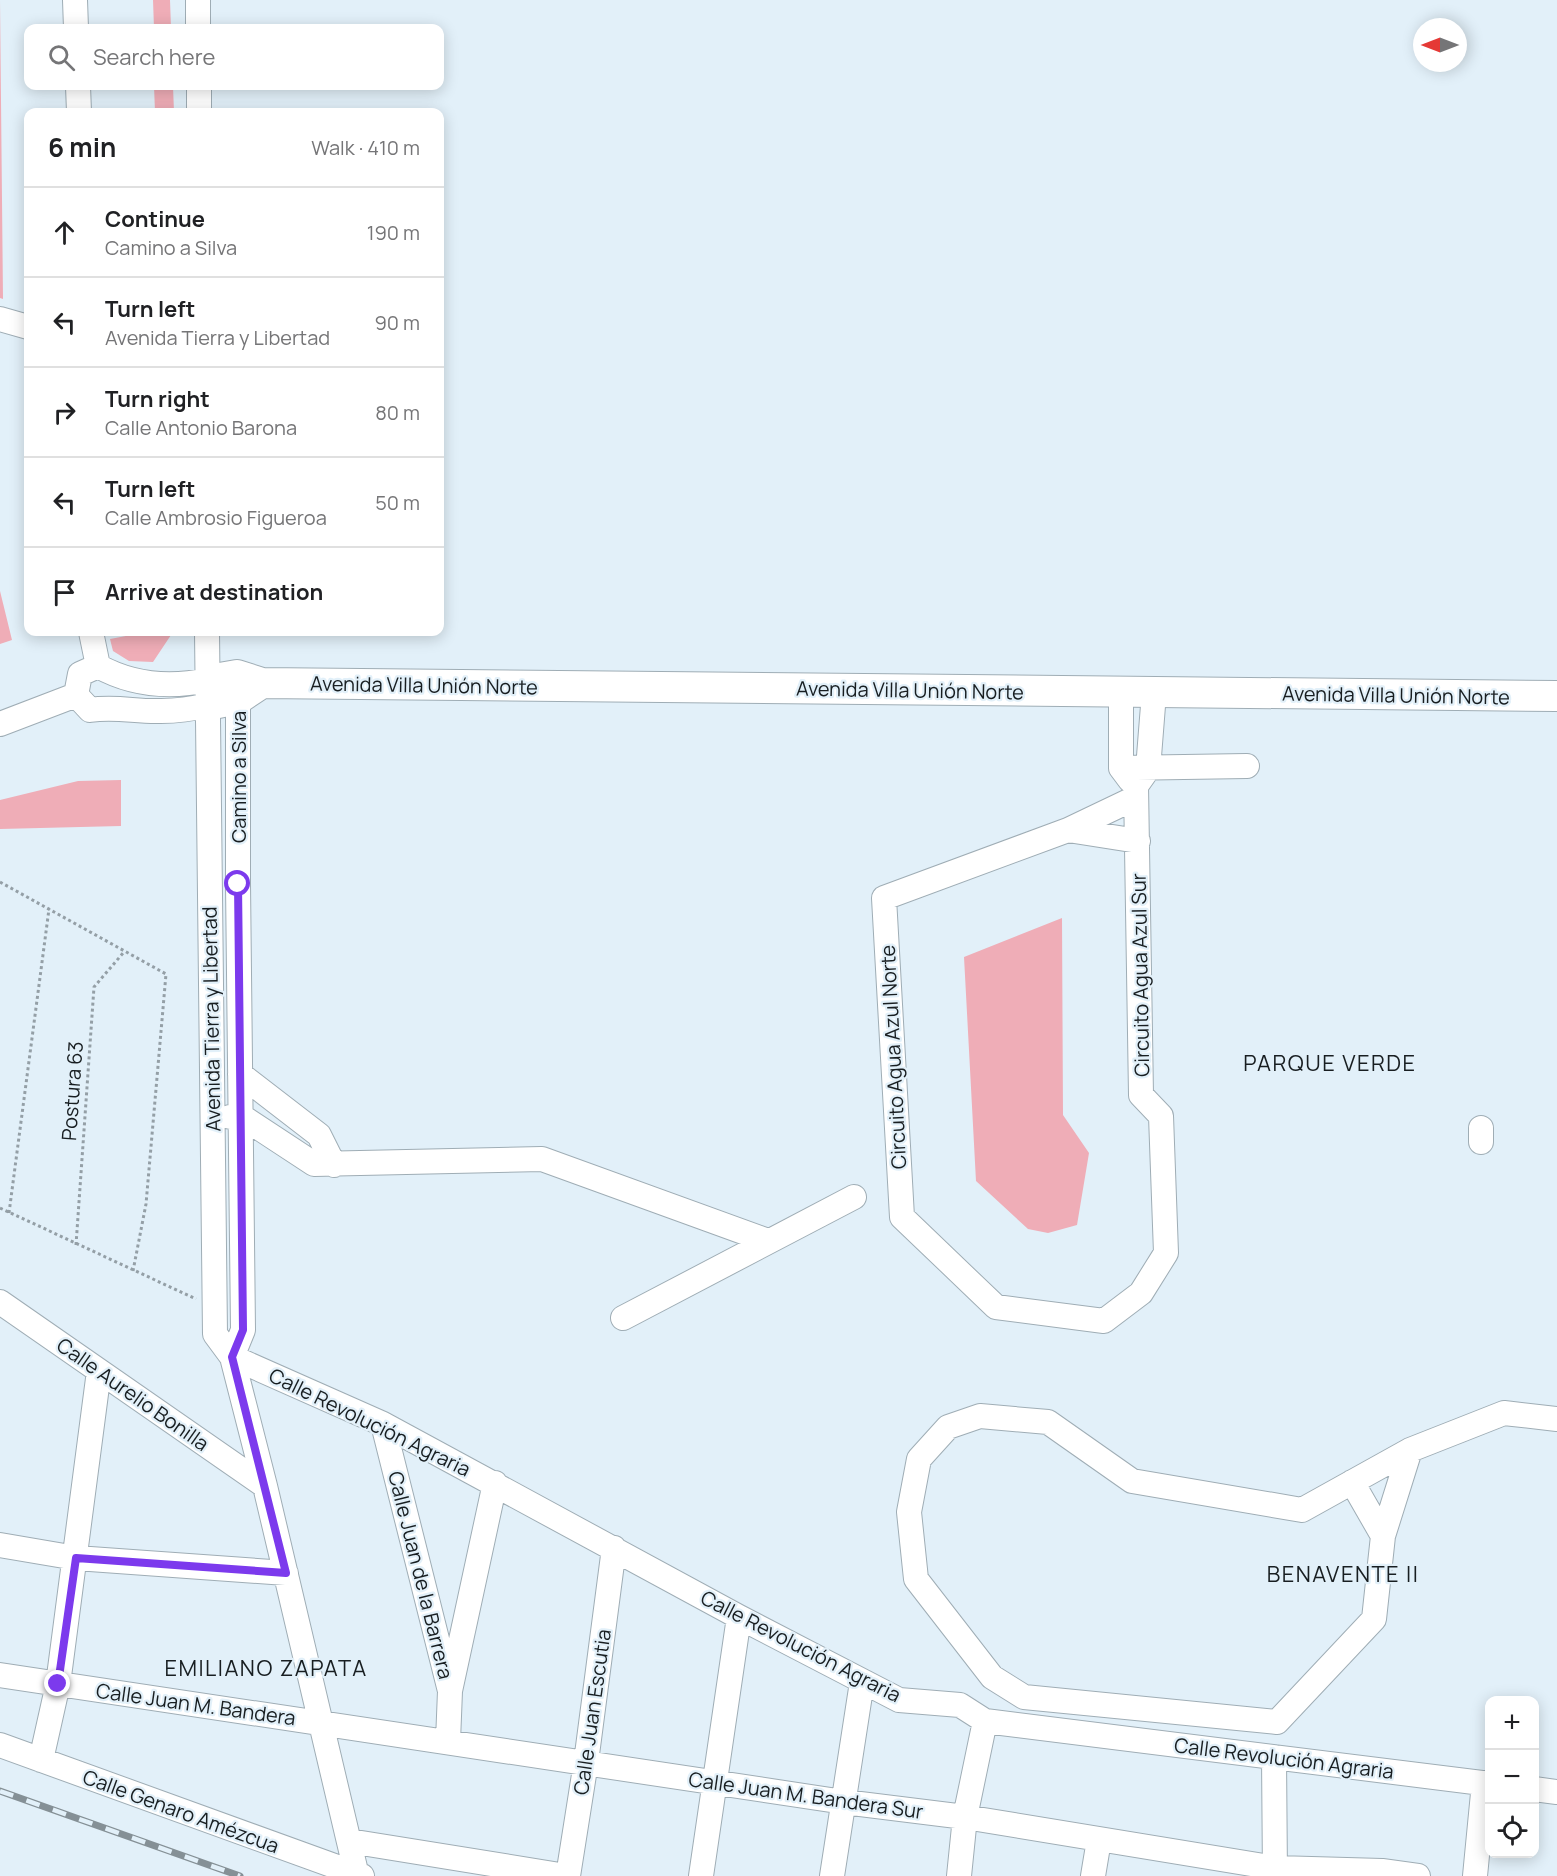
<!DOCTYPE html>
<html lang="en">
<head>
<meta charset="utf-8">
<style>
  :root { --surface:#fff; --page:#f6f6f6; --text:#202124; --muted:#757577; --line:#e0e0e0 }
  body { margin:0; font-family:Manrope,sans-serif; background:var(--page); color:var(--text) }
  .controls { position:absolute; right:18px; bottom:18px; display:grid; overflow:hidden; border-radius:12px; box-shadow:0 3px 15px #0003 }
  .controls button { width:54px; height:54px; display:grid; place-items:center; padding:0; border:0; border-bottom:2px solid var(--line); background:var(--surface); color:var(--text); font:30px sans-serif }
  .compass { position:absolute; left:1413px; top:18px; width:54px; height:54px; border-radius:50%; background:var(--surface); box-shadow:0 3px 15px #0003; rotate:270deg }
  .stop { position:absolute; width:18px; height:18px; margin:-14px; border:4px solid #7c3aed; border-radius:50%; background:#fff }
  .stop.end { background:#7c3aed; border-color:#fff; box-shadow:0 2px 6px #0008 }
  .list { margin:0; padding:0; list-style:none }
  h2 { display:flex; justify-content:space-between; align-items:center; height:78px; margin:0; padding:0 24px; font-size:26px }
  h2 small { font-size:20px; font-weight:400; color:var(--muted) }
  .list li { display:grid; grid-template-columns:39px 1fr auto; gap:18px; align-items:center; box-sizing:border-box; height:90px; padding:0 24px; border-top:2px solid var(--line) }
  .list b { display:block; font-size:22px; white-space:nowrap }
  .list p { margin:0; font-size:20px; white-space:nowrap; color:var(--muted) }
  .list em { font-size:20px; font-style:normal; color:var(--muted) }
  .icon { flex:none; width:33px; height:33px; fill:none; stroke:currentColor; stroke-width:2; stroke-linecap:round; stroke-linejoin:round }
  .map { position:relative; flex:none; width:1557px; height:1876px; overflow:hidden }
  .search { position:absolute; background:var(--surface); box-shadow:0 3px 15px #0003; left:24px; top:24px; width:420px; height:66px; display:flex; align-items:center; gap:15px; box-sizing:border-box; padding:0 21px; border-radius:12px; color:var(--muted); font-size:22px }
  .panel { position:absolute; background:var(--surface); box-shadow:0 3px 15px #0003; left:24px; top:108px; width:420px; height:528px; border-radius:12px }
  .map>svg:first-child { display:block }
</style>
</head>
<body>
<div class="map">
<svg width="1557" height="1876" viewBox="0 0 1557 1876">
  <rect width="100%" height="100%" fill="#e2f0f9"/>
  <path fill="#efadb7" d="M0 0 3 299 0 298Z
    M153 0H170L171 28H154Z
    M154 86H173L174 112H155Z
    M0 591 12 640 0 644Z
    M147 632H173L153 662 129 661 113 651 110 639Z
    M121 780V826L0 829V800L78 781Z
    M1062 918 1063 1115 1089 1153 1077 1225 1048 1233 1028 1229 976 1181 964 957Z"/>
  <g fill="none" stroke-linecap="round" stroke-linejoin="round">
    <g stroke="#9fadb5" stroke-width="26">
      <path id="minor" d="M75 0 76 28
        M198 0V28
        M78 86 79 112
        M199 86V112
        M0 319 28 327
        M91 632 98 666C132 685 170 688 208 680
        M207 632 215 1334 232 1357 265 1486 357 1876
        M1121 692V768L1130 780
        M76 695 90 710C116 706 136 712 161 711 177 711 192 709 208 705
        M76 695 80 674 98 666
        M0 724 76 695
        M1121 768 1247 766
        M1135 798 1068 830 884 898 902 1217 996 1307 1104 1321 1141 1293 1166 1253 1161 1116 1141 1095 1136 786 1148 769 1154 693
        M1068 830 1138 841
        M240 1074 319 1135 334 1165
        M230 1117 241 1116 314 1164 542 1159 768 1241
        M1481 1128V1142
        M0 1302 265 1486
        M623 1318 854 1197
        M232 1357 383 1424 739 1617 899 1700 960 1705 985 1721 1490 1784
        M232 1357 243 1330 238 884V683
        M383 1424 450 1691
        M1410 1450 1383 1536 1374 1619 1277 1722 1024 1697 992 1677 916 1579 909 1512 919 1459 948 1427 980 1416 1048 1422 1132 1481 1302 1510 1410 1450 1504 1413 1557 1419
        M1352 1482 1383 1536
        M0 1545 76 1558 286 1573
        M0 1675 844 1802 965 1817 1276 1868 1382 1871 1418 1876
        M448 1741 450 1691 495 1483
        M0 1745 362 1876
        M1274 1757 1275 1876
        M41 1760 58 1684 99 1371
        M1534 1789 1557 1792
        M349 1841 566 1876
        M568 1876 586 1762 614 1548
        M701 1876 739 1617
        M832 1876 862 1682
        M959 1876 965 1817 985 1721
        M1093 1876 1099 1840
        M1475 1876 1484 1783"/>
    </g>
    <g stroke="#9fadb5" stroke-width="32">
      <path id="major" d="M208 680 237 675 262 683 1557 696
        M208 705 238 699 262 683"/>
    </g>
    <path stroke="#949fa6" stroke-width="3" stroke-dasharray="3 3" stroke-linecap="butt" d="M0 882 166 974 146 1204 133 1271
      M0 1208 196 1299
      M9 1213 49 909
      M76 1245 94 987 124 952"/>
    <use href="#minor" stroke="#fff" stroke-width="24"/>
    <use href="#major" stroke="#fff" stroke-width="30"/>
    <g stroke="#859096" stroke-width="7">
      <path id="rail" d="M0 1791 240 1876"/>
    </g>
    <use href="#rail" stroke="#e2f0f9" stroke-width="4.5" stroke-dasharray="14" stroke-linecap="butt"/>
  </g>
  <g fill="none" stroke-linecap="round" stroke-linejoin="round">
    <path stroke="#7c3aed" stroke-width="8" d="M58 1684 76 1558 286 1573 232 1357 243 1330 238 884"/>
  </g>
  <g text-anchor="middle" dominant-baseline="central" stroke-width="4.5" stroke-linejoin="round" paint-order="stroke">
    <g font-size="20" fill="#181e21" stroke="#e2f0f9">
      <text transform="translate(424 685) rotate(1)">Avenida Villa Unión Norte</text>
      <text transform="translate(910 690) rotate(1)">Avenida Villa Unión Norte</text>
      <text transform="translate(1396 695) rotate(1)">Avenida Villa Unión Norte</text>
      <text transform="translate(238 777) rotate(-90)">Camino a Silva</text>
      <text transform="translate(1140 975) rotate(-91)">Circuito Agua Azul Sur</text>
      <text transform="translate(211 1019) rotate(-91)">Avenida Tierra y Libertad</text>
      <text transform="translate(893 1057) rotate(-93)">Circuito Agua Azul Norte</text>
      <text transform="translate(72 1091) rotate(-86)">Postura 63</text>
      <text transform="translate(133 1394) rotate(35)">Calle Aurelio Bonilla</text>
      <text transform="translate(370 1422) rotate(26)">Calle Revolución Agraria</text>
      <text transform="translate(421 1575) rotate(76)">Calle Juan de la Barrera</text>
      <text transform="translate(801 1646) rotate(27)">Calle Revolución Agraria</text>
      <text transform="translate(196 1704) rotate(8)">Calle Juan M. Bandera</text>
      <text transform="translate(592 1712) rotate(-82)">Calle Juan Escutia</text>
      <text transform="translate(1284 1758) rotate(7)">Calle Revolución Agraria</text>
      <text transform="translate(806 1795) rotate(8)">Calle Juan M. Bandera Sur</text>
      <text transform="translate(181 1811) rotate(20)">Calle Genaro Amézcua</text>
    </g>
    <g font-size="22" letter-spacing="1.5" fill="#181e21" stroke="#e2f0f9">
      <text x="1330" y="1063">PARQUE VERDE</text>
      <text x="1343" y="1574">BENAVENTE II</text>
      <text x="266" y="1668">EMILIANO ZAPATA</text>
    </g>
  </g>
</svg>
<div class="controls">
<button>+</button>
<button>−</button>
<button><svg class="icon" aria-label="locate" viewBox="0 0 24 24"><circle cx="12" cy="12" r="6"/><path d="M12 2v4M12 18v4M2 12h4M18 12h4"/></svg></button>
</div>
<svg class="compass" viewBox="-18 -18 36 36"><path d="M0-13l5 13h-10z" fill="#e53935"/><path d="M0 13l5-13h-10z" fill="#757577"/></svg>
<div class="stop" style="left:238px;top:884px"></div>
<div class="stop end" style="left:58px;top:1684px"></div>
<div class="search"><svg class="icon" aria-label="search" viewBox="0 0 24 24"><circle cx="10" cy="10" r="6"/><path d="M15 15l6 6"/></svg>Search here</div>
<section class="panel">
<h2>6 min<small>Walk · 410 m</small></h2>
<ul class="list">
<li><svg class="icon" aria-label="ahead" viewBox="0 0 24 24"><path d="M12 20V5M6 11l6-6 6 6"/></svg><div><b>Continue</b><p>Camino a Silva</p></div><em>190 m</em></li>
<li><svg class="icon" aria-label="left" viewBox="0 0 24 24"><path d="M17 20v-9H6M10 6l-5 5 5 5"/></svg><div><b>Turn left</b><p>Avenida Tierra y Libertad</p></div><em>90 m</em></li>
<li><svg class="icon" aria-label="right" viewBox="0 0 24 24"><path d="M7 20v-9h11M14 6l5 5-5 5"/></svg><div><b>Turn right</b><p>Calle Antonio Barona</p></div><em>80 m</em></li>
<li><svg class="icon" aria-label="left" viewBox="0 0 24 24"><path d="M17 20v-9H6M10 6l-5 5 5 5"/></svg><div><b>Turn left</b><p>Calle Ambrosio Figueroa</p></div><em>50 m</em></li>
<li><svg class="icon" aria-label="arrive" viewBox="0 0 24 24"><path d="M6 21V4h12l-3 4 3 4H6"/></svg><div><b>Arrive at destination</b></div></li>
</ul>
</section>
</div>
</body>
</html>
